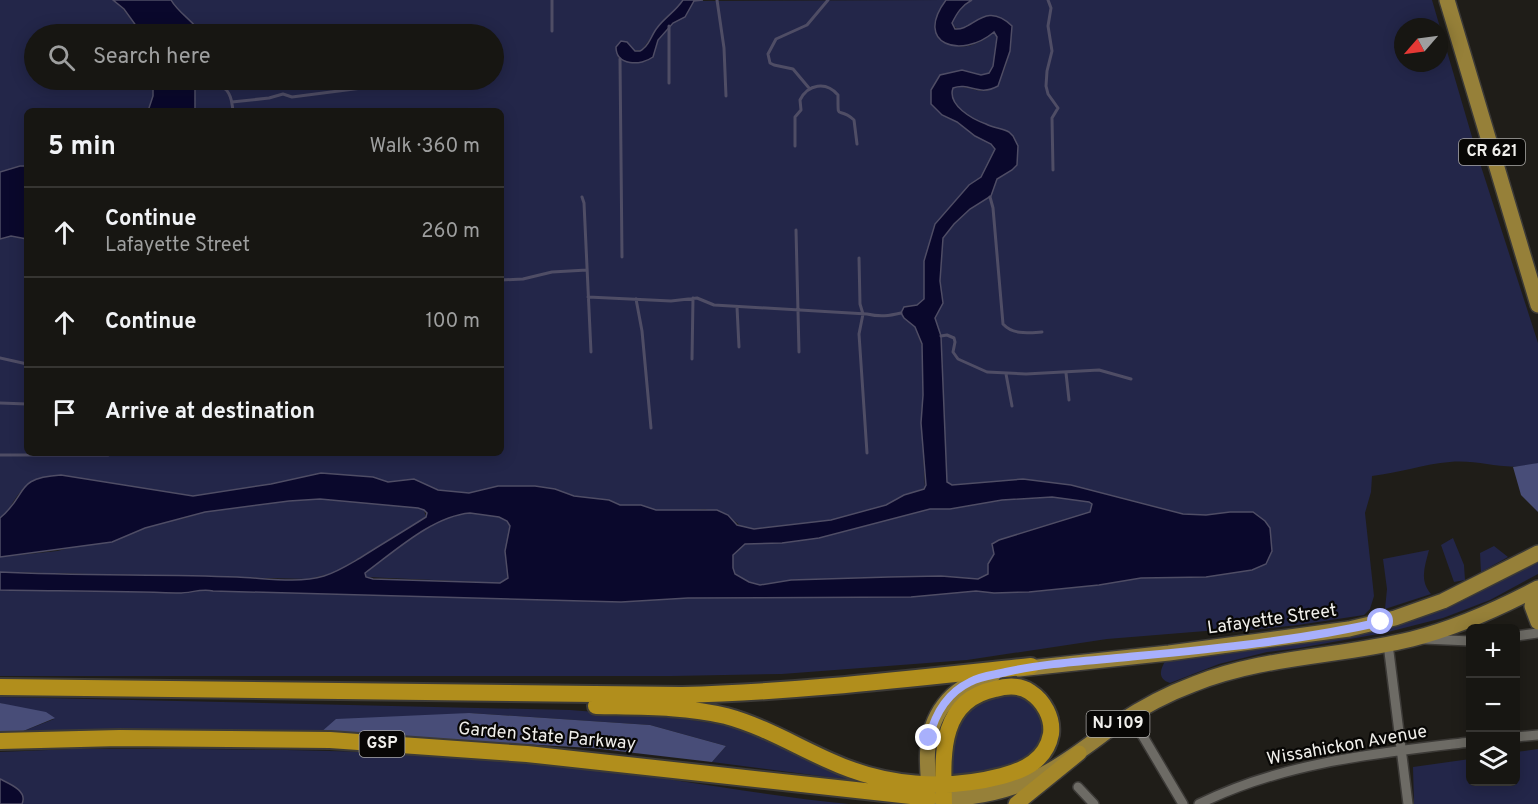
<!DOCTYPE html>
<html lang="en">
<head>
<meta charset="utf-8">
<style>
  :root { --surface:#171612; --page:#201f1b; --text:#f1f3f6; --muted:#9e9f9f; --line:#363532 }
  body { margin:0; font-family:Overpass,sans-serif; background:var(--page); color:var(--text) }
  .controls { position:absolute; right:18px; bottom:18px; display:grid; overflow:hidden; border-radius:9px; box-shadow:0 3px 15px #0003 }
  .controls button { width:54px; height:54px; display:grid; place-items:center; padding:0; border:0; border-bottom:2px solid var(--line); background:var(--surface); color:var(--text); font:30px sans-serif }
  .compass { position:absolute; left:1394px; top:18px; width:54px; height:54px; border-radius:50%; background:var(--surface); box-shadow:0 3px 15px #0003; rotate:242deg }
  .stop { position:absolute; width:18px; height:18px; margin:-14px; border:4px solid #a8b0fc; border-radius:50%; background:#fff }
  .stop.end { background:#a8b0fc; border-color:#fff; box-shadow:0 2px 6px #0008 }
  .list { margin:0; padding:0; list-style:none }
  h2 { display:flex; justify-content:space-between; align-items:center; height:78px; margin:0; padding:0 24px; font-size:26px }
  h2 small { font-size:20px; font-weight:400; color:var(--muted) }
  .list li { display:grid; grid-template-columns:39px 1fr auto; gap:18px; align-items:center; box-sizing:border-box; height:90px; padding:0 24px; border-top:2px solid var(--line) }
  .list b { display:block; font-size:22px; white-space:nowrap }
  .list p { margin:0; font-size:20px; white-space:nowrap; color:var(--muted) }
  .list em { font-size:20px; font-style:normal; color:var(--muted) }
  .icon { flex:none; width:33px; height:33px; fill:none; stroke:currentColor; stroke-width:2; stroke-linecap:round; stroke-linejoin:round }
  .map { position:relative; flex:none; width:1538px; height:804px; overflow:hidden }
  .search { position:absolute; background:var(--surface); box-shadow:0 3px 15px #0003; left:24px; top:24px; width:480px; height:66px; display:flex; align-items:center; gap:15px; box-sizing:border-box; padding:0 21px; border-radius:33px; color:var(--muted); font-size:22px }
  .panel { position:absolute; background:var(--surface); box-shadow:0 3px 15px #0003; left:24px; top:108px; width:480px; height:348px; border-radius:9px }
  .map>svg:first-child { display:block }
</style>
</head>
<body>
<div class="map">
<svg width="1538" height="804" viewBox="0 0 1538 804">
  <rect width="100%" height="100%" fill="#1f1d18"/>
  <path fill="#232649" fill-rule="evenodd" d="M0 0H113L123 9 142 34H34V80H153V96L148 111H27V166H20L0 172Z
    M171 0H683L678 10 665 18 642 50H633L627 42 618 57C628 65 642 65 653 57L658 40 673 23 686 16 694 1 946 0C937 13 930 26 943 38 958 54 979 45 994 32L997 37 993 66 989 73 981 75 962 70 931 90V104L942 115 957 122 975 136 991 143 995 149 981 177 969 185 935 224 924 261V299L917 305 906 306 904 318 915 327 923 349V395L921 415 925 488 904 495 886 505 831 520 754 529 742 527 731 518 705 509 684 511 656 510 650 508 620 505 609 500 574 496 555 489 535 486H498L469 493 438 490 414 479 388 482 373 477 321 473 271 484 194 496 61 475C47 476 30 479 21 491 13 500 10 511 0 518V239L10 236 27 239V453H501V111H195V80H494V34H201C194 21 179 14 171 0Z
    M972 0H1432L1477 154 1538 343V463C1506 473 1482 459 1450 462 1424 464 1399 473 1372 476L1371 492 1365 513 1374 596 1370 609 1364 615 1298 625 1223 633 1218 630 1107 639 967 660 782 674 672 676H0V590C59 591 117 591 176 593 189 594 200 588 213 591L621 602 688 598 911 597 976 591 994 593 1029 592 1099 585 1141 578 1206 577 1253 512H1230L1206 515 1183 514 1071 485 1023 479 952 485 947 482 941 336 935 317 943 303 940 281 943 238 954 224 970 209 991 196 997 179 1012 170 1016 165 1018 147 1013 136 1009 132C1002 128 993 128 986 124 972 119 947 105 953 88 964 84 974 92 985 91 1006 88 1014 40 1010 24L958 29 952 25C954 15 963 5 972 0ZM1403 27H1439V63H1403Z
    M1052 497 1089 502 1093 504 1091 512 999 540 992 544 994 554 988 564V574L978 579 941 576 889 577 792 580 760 585 749 582 735 574 733 568V555L745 544 782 543 819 538 930 509H950L1002 500Z
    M320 499 418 508 424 510 426 517 334 573 308 579 0 572V557L57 551 128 534 170 520 182 519 205 512 289 501Z
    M470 513 499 517 507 521 510 526 505 551 508 578 500 583 366 577 365 573C395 552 433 516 470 513Z
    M1453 538 1464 565 1465 580 1454 582 1441 545Z
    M1494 546 1508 557 1481 572 1480 553Z
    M1429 550C1425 566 1419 580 1431 594L1385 609 1387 589 1383 559Z
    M1538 561V574L1490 600 1443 618 1384 633 1299 648 1267 652 1219 664 1170 683C1157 679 1160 669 1166 660L1350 636 1436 611 1462 601Z
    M997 692 1027 696 1044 717 1045 734 1030 759 1006 769 950 778 951 733 970 705Z
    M0 697 570 710 686 719 735 727 851 776V780L712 762 726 746 650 725 469 713 320 733 16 734 54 719 0 703Z
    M72 749C243 749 414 748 584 768 672 778 760 795 849 804H22L24 800 9 783 0 779V752Z
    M1538 749V804H1414L1413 767 1470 759V782H1516V752Z"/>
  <path fill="#484d78" d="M1538 463V512L1521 495 1513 467Z
    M0 703 46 712 55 718 16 734 0 733Z
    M469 713 650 725 726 746 712 762 592 748 320 733 336 719Z"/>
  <path fill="#0a082c" stroke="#4f4d65" stroke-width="1.5" fill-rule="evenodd" d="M113 0H171C179 14 194 21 201 34H142L124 9Z
    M683 0H703L694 1 685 17 673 23 658 40 653 57C641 66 616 66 616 47L621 41 627 42 635 51C640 51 640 52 644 48 650 43 652 34 657 28 665 17 675 12 683 0Z
    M946 0H972C962 5 957 13 952 23L955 29C973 31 985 0 1012 26L1010 51 998 86C978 97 970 82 953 88 947 105 972 119 986 124 993 128 1002 128 1009 132L1013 136 1018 146 1017 165 1012 170 997 179 991 196 970 209 954 224 943 238 940 281 943 303 935 318 941 336 947 482 952 485 1023 479 1071 485 1183 514 1206 515 1230 512H1253L1265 521 1270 528 1272 551 1266 564 1252 570 1206 577 1141 578 1099 585 1029 592 994 593 976 591 911 597 688 598 621 602 213 591C200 588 189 594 176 593 117 591 59 591 0 590V572C79 576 158 574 237 577 265 578 297 584 324 576 337 572 348 565 360 558 382 544 404 531 426 517L427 513 424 510 418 508 320 499 289 501 205 512 145 528 112 542 0 557V518C29 494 13 478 61 475L193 496 271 484 321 473 373 477 388 482 414 479 438 490 469 493 498 486H535L555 489 574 496 609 500 620 505H641L656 510H717L728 515 737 525 754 529 831 520 886 505 904 495 924 489 926 485 921 423 923 395 922 344 915 327 904 318 901 313 904 307 917 305 924 299V261L935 224 969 185 981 177 995 149 991 144 975 136 957 122 942 115 931 104V90L940 75 962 70 981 75 989 73 993 66 997 37 994 32C961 60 913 44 946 0ZM1052 497 1089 502 1092 504 1090 512 999 540 992 544 994 554 988 564V574L978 579 941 576 889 577 791 580 760 585 749 582 735 574 733 568V555L745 544 782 543 819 538 930 509H950L1002 500ZM470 513 499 517 507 521 510 526 505 551 508 578 500 583 373 579 366 577 365 573C395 551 433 516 470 513Z
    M153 80H195V111H148L153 96Z
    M20 166H27V239L11 236 0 239V172Z
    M0 779C10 784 28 791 22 804H0Z"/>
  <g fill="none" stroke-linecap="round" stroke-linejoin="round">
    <path stroke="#4f4d65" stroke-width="3" d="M717 0 724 48 726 96
      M1048 0 1051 8 1048 26 1052 51 1047 71 1046 86 1048 94 1058 108 1052 118 1053 170
      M669 26V83
      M552 31V0
      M319 34H321
      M620 59 622 257
      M201 80 206 87C211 88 217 86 222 87 231 91 232 103 233 111
      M809 88 793 69 774 65 770 63 768 54 776 39 807 25 828 0
      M232 102 269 98 283 94 292 97 393 84 402 80
      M795 146V117L801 110 800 100C808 84 826 81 838 95 838 123 837 105 854 120L857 144
      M582 197 584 203 591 352
      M990 197 993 208 1003 324C1013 335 1028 333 1042 332
      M796 230 799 352
      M859 258 860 304 863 314 859 334 867 453
      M501 280 523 279 552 272 587 270
      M588 297 671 301 697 298 714 305 867 314C880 317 889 316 901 313
      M636 299 642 331 651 428
      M737 307 739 347
      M941 336 947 335 954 338 955 342 953 352 958 359 987 372 1026 374 1099 370 1131 379
      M0 358 27 364
      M692 359 693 298
      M1066 373 1069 400
      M1006 374 1012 406
      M0 403 27 404
      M0 455H108"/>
    <g stroke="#3c3a37" stroke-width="12">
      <path id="minor" d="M1516 636 1538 633
        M1424 639 1470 641
        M1388 644 1408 804
        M1131 716 1183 804
        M1516 737 1538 735
        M1078 787 1094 804
        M1199 804C1284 762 1378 753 1470 742"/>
    </g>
    <g stroke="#3c3a37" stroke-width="18">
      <path id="primary" d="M1447 0 1538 305
        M1538 591 1532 606 1538 622
        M1019 669 1169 653 1349 629 1395 618 1443 601 1538 553
        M929 795C929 779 926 762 928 747 932 709 956 683 993 675
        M932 798C970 800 1008 792 1042 775 1069 761 1092 742 1117 724 1141 708 1167 694 1194 684 1264 656 1339 657 1412 639 1456 628 1498 609 1538 588"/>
    </g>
    <g stroke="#3c3a37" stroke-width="18">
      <path id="trunk" d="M1016 804 1079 753"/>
    </g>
    <g stroke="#3c3a37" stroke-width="20">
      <path id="motorway" d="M0 687 682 695C800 692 915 678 1031 666
        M596 706C639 707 684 706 726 716 763 726 796 746 830 761 884 786 945 791 1002 776 1025 770 1046 760 1051 734 1053 718 1044 701 1030 692 1020 685 1006 686 995 689 937 701 943 759 944 804
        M0 741 120 738 330 740 527 754 929 798"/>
    </g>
    <use href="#minor" stroke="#6d6b65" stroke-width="9"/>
    <use href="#primary" stroke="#968039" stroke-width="15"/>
    <use href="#trunk" stroke="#a4872a" stroke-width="15"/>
    <use href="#motorway" stroke="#b18e1c" stroke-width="16"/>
  </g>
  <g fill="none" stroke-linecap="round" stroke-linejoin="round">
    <path stroke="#a8b0fc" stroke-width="8" d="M929 738C935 714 947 693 970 682 981 676 994 675 1006 672 1046 663 1087 661 1128 657 1212 649 1298 641 1381 622"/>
  </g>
  <g text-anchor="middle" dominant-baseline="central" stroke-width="4.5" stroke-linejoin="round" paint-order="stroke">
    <g fill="#080705" stroke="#aaa9a6" stroke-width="1.5">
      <rect x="1459" y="139" width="66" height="26" rx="4.5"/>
      <rect x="1086.5" y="711" width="63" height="26" rx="4.5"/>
      <rect x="359.5" y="731" width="45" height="26" rx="4.5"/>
    </g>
    <g font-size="16" font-weight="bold" fill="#f0efeb">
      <text x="1492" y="152">CR 621</text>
      <text x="1118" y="724">NJ 109</text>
      <text x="382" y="744">GSP</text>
    </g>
    <g font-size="18" fill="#f0efeb" stroke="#080705">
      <text transform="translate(1272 620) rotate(-8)">Lafayette Street</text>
      <text transform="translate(547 737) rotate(5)">Garden State Parkway</text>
      <text transform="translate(1347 746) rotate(-10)">Wissahickon Avenue</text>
    </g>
  </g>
</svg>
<div class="controls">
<button>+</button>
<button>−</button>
<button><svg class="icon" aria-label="layers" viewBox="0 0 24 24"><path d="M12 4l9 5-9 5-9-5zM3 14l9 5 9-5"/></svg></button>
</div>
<svg class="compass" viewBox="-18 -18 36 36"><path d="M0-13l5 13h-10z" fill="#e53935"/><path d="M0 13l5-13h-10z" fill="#9e9f9f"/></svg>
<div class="stop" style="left:1381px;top:622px"></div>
<div class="stop end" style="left:929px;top:738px"></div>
<div class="search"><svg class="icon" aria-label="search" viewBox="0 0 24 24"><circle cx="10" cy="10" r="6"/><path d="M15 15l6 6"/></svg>Search here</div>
<section class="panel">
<h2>5 min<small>Walk · 360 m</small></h2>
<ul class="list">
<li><svg class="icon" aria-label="ahead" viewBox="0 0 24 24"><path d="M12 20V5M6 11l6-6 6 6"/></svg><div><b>Continue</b><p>Lafayette Street</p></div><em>260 m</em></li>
<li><svg class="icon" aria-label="ahead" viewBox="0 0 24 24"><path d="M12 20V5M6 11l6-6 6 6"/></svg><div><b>Continue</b></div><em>100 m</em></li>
<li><svg class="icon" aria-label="arrive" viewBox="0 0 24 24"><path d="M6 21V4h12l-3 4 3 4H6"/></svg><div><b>Arrive at destination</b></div></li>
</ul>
</section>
</div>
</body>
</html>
